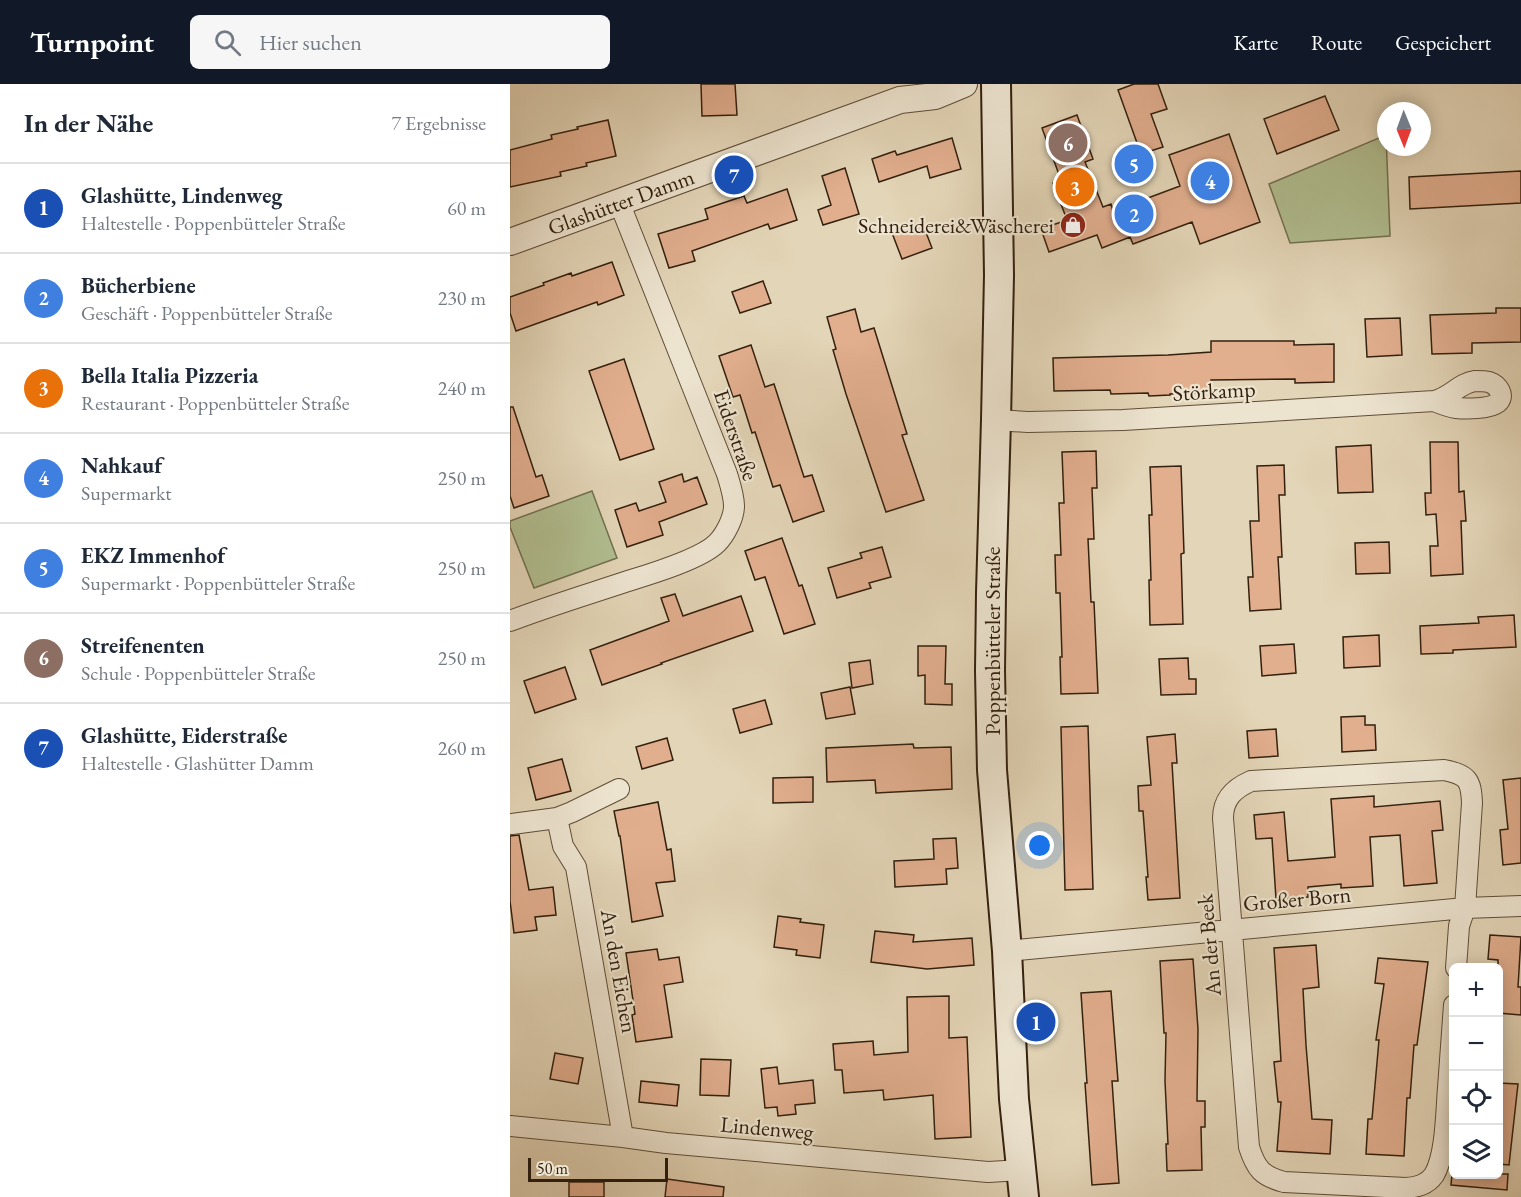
<!DOCTYPE html>
<html lang="de">
<head>
<meta charset="utf-8">
<style>
  :root { --surface:#fff; --page:#f6f6f7; --text:#1f2937; --muted:#747a83; --line:#e0e1e3; --accent:#111827 }
  body { margin:0; font-family:"EB Garamond",serif; background:var(--page); color:var(--text) }
  .controls { position:absolute; right:18px; bottom:18px; display:grid; overflow:hidden; border-radius:9px; box-shadow:0 3px 15px #0003 }
  .controls button { width:54px; height:54px; display:grid; place-items:center; padding:0; border:0; border-bottom:2px solid var(--line); background:var(--surface); color:var(--text); font:30px sans-serif }
  .compass { position:absolute; left:867px; top:18px; width:54px; height:54px; border-radius:50%; background:var(--surface); box-shadow:0 3px 15px #0003; rotate:179deg }
  .scale { position:absolute; left:18px; bottom:15px; width:140px; box-sizing:border-box; padding-left:6px; border:3px solid #33200e; border-top:0; font-size:16px; line-height:21px; white-space:nowrap; color:#33200e; -webkit-text-stroke:4px #ede4d0; paint-order:stroke }
  .you { position:absolute; left:530px; top:762px; width:21px; height:21px; margin:-15px; border:4px solid #fff; border-radius:50%; background:#1a73e8; box-shadow:0 0 0 9px #1a73e833 }
  .badge { display:grid; place-items:center; width:39px; height:39px; border-radius:50%; background:var(--accent); color:#fff; font-size:20px; font-weight:700 }
  .pin { position:absolute; translate:-50% -50%; border:3px solid #fff; box-shadow:0 2px 6px #0006 }
  .list { margin:0; padding:0; list-style:none }
  h2 { display:flex; justify-content:space-between; align-items:center; height:78px; margin:0; padding:0 24px; font-size:26px }
  h2 small { font-size:20px; font-weight:400; color:var(--muted) }
  .list li { display:grid; grid-template-columns:39px 1fr auto; gap:18px; align-items:center; box-sizing:border-box; height:90px; padding:0 24px; border-top:2px solid var(--line) }
  .list b { display:block; font-size:22px; white-space:nowrap }
  .list p { margin:0; font-size:20px; white-space:nowrap; color:var(--muted) }
  .list em { font-size:20px; font-style:normal; color:var(--muted) }
  .icon { flex:none; width:33px; height:33px; fill:none; stroke:currentColor; stroke-width:2; stroke-linecap:round; stroke-linejoin:round }
  .map { position:relative; flex:none; width:1011px; height:1113px; overflow:hidden }
  header { display:flex; align-items:center; gap:36px; box-sizing:border-box; height:84px; padding:0 30px; background:var(--accent); color:#fff }
  header strong { font-size:28px }
  nav { display:flex; gap:33px; margin-inline-start:auto; font-size:21px }
  .search { width:420px; height:54px; background:var(--page); display:flex; align-items:center; gap:15px; box-sizing:border-box; padding:0 21px; border-radius:9px; color:var(--muted); font-size:22px }
  main { display:flex }
  aside { flex:1; background:var(--surface) }
  .map>svg:first-child { display:block }
</style>
</head>
<body>
<header>
<strong>Turnpoint</strong>
<div class="search"><svg class="icon" aria-label="search" viewBox="0 0 24 24"><circle cx="10" cy="10" r="6"/><path d="M15 15l6 6"/></svg>Hier suchen</div>
<nav><a>Karte</a><a>Route</a><a>Gespeichert</a></nav>
</header>
<main>
<aside>
<h2>In der Nähe<small>7 Ergebnisse</small></h2>
<ul class="list">
<li><span class="badge" style="background:#1a4fb4">1</span><div><b>Glashütte, Lindenweg</b><p>Haltestelle · Poppenbütteler Straße</p></div><em>60 m</em></li>
<li><span class="badge" style="background:#3f7fe0">2</span><div><b>Bücherbiene</b><p>Geschäft · Poppenbütteler Straße</p></div><em>230 m</em></li>
<li><span class="badge" style="background:#e8710a">3</span><div><b>Bella Italia Pizzeria</b><p>Restaurant · Poppenbütteler Straße</p></div><em>240 m</em></li>
<li><span class="badge" style="background:#3f7fe0">4</span><div><b>Nahkauf</b><p>Supermarkt</p></div><em>250 m</em></li>
<li><span class="badge" style="background:#3f7fe0">5</span><div><b>EKZ Immenhof</b><p>Supermarkt · Poppenbütteler Straße</p></div><em>250 m</em></li>
<li><span class="badge" style="background:#8d6e63">6</span><div><b>Streifenenten</b><p>Schule · Poppenbütteler Straße</p></div><em>250 m</em></li>
<li><span class="badge" style="background:#1a4fb4">7</span><div><b>Glashütte, Eiderstraße</b><p>Haltestelle · Glashütter Damm</p></div><em>260 m</em></li>
</ul>
</aside>
<div class="map">
<svg width="1011" height="1113" viewBox="0 0 1011 1113">
  <rect width="100%" height="100%" fill="#e3d5b7"/>
  <filter id="stains"><feTurbulence type="fractalNoise" baseFrequency=".00333" numOctaves="4"/><feColorMatrix values="0 0 0 0 .2 0 0 0 0 .09 0 0 0 0 .02 0 0 0 .5 -.17"/></filter>
  <radialGradient id="worn" r=".72"><stop offset=".6" stop-color="#630" stop-opacity="0"/><stop offset="1" stop-color="#630" stop-opacity=".3"/></radialGradient>
  <path fill="#b1be90" stroke="#726f4f" stroke-width="1.5" d="M876 51 880 152 780 159 759 100Z
    M82 407 107 474 24 504 0 443V437Z"/>
  <path fill="#e1ae8e" stroke="#33200e" stroke-width="1.5" d="M191 0H225L227 31 192 32Z
    M624 0H648L657 25 641 30 653 63 631 70 608 6Z
    M815 12 829 46 767 70 754 35Z
    M567 31 583 75 575 78 593 123 601 120 603 127 670 102 659 71 719 50 750 138 690 160 682 138 623 160 620 153 592 164 587 151 539 168 531 145 557 136 543 99 551 96 532 44Z
    M98 36 106 72 76 79 77 82 50 88 51 92 0 103V66L42 55 41 51 68 45 67 43Z
    M442 54 451 85 420 94 417 82 369 98 362 75 385 67 387 71Z
    M335 84 349 130 313 141 308 126 321 121 312 92Z
    M1011 87V119L900 125 899 93Z
    M277 105 287 136 260 145 258 140 182 167 185 177 159 184 148 150 198 135 195 125 234 112 237 119Z
    M412 138 422 164 392 175 382 149Z
    M102 178 114 211 88 221 87 218 6 247 0 229V213L34 201 33 199 61 189 62 192Z
    M253 197 261 219 230 229 222 208Z
    M986 224H1011V258L962 259V269L922 270 920 231 986 229Z
    M345 225 351 248 364 244 397 350 392 351 414 416 376 428 336 310 323 266 326 265 317 233Z
    M890 234 892 271 857 273 855 235Z
    M701 257H784V261L824 260V298L785 299V295L701 296V308L660 310V311L639 312 638 309 601 310 600 306 544 307 543 274 658 271 701 268Z
    M241 261 255 303 264 300 294 393 302 391 314 427 283 438 270 401 263 403 245 348 242 349 230 311 223 313 209 272Z
    M114 275 144 365 110 376 79 287Z
    M0 323H3L26 393 32 391 39 412 4 424 0 412Z
    M920 358H948L949 408 954 407 956 437H951L953 490 921 492 920 462H928L926 430 916 431 915 409H921Z
    M861 361 863 408 828 409 826 363Z
    M586 367 587 404H582L584 455H578L581 518H584L588 609 551 610 550 573H552L550 509H546L545 471H551L549 419H554L552 368Z
    M774 381 775 411H769L772 473H768L771 525 740 527 738 493H743L740 437H749L747 382Z
    M671 382 674 469 671 470 673 540 640 541 639 496H641L639 431H642L640 383Z
    M172 390 174 398 187 393 197 420 149 438 153 451 117 463 105 426 126 419 129 427 156 418 149 398Z
    M272 454 289 502 292 501 305 540 274 550 255 493 245 496 235 467Z
    M879 458 880 489 846 490 845 459Z
    M372 463 381 493 359 499 361 504 327 514 318 484 352 474 350 469Z
    M165 510 173 532 231 512 243 547 151 579 152 580 92 601 80 566 159 537 151 514Z
    M1004 531 1006 563 943 566V569L911 570 910 542 969 539 968 533Z
    M869 551 870 582 834 584 833 553Z
    M784 560 786 589 752 592 750 562Z
    M408 562H436L435 600H442V621L415 620V591L408 592Z
    M678 574 679 595H686V610L651 611 649 575Z
    M360 576 363 600 342 604 339 579Z
    M55 583 66 615 25 629 14 597Z
    M340 603 345 630 316 635 311 609Z
    M255 616 262 640 230 649 223 625Z
    M855 632V641H865L866 666 832 668 831 633Z
    M578 642 583 805 555 806 551 643Z
    M766 645 768 672 739 674 737 647Z
    M665 650 667 679H662L670 814 638 816 636 793H638L633 727H629L628 702 641 701 637 653Z
    M157 654 163 676 132 685 126 663Z
    M403 660 404 664 441 663 442 705 366 709 365 696 317 698 316 664Z
    M52 675 61 707 26 716 18 684Z
    M303 693V718L263 719V694Z
    M1011 694V779L993 781 990 746 998 745 993 696Z
    M864 712V723L930 717 933 746 922 747 927 799 894 802 890 751 860 753 863 802 831 804V800L798 803V813L766 815 762 754 746 755 744 731 774 728 778 777 825 773 821 715Z
    M148 718 157 766 161 765 165 797 146 799 153 832 122 838 110 752H109L104 727Z
    M9 751 19 806 43 803 46 831 25 833 27 846 4 849 0 817V752Z
    M446 754 448 784 436 785 437 800 385 803 384 777 424 775 423 755Z
    M268 832 291 835 290 838 314 841 310 874 286 871 287 866 264 863Z
    M365 847 404 851 403 858 462 854 464 881 417 885 361 878Z
    M980 851 1011 853 1008 903H1011V931L988 929V876L978 875Z
    M806 861 809 903 793 905 796 961 802 1035 822 1036 820 1070 767 1067 771 1018H768L764 978 771 977 764 864Z
    M147 865 149 876 169 873 173 898 154 901 162 953 126 958 122 931 125 930 116 869Z
    M868 874 918 878 907 961H904L900 1014H897L894 1072 856 1070 858 1035H862L869 956H866L874 900 865 899Z
    M683 875 688 945 687 1017H695V1043H691L692 1086 657 1087 656 1060H658L655 997 656 949H654L650 877Z
    M601 907 608 997H602L609 1099 582 1101 575 999H577L571 909Z
    M439 912V954L457 953 461 1053 425 1055 423 1011 374 1016 373 1006 334 1009 332 986H325L323 960 363 957 364 971 398 968 397 913Z
    M45 969 73 974 68 1000 40 995Z
    M191 975 221 976 219 1012 190 1011Z
    M267 983 269 1000 303 996 305 1019 285 1021 286 1030 268 1032 267 1023 255 1024 251 985Z
    M131 997 169 1001 167 1022 129 1018Z
    M988 999 1008 1000 999 1081 988 1080Z
    M942 1090H998L997 1106 941 1101Z
    M157 1095 214 1103 213 1113H155Z
    M59 1098H94V1113H59Z"/>
  <g fill="none" stroke-linecap="round" stroke-linejoin="round">
    <g stroke="#5f4d38" stroke-width="22">
      <path id="minor" d="M486 336 518 338 613 336 924 317C940 314 949 299 965 297 970 297 975 297 979 298 988 301 996 312 987 319 980 325 956 325 946 324 939 323 931 320 924 317
        M0 537C39 522 79 510 118 497 141 490 191 475 207 459 215 451 224 434 224 422 224 412 220 400 217 390L109 118
        M47 734 53 762 66 783 113 1053
        M2 740 47 734 62 728 109 705
        M497 867 955 824 1011 822
        M944 921C942 948 940 976 938 1004 936 1028 936 1071 924 1091 917 1101 907 1103 896 1104L774 1098C752 1092 746 1085 739 1063L713 734C713 714 725 704 741 697L934 686C958 691 961 696 962 719L955 824 949 842 946 884
        M0 1042 113 1053 156 1059 478 1088 511 1086"/>
    </g>
    <g stroke="#5f4d38" stroke-width="28">
      <g id="tertiary">
        <path id="s1" d="M0 158 390 16 425 12 454 0"/>
      </g>
    </g>
    <g stroke="#33200e" stroke-width="32">
      <path id="secondary" d="M486 0 489 191 486 336 481 509 480 587 482 686 497 867 504 1015 514 1113"/>
    </g>
    <use href="#minor" stroke="#ede4d0" stroke-width="20"/>
    <use href="#tertiary" stroke="#ede4d0" stroke-width="26"/>
    <use href="#secondary" stroke="#ede4d0" stroke-width="28"/>
  </g>
  <defs>
    <g id="shop-disc" transform="scale(1.35)"><circle r="9.5" fill="#8f2418" stroke="#ede4d0"/><path d="M-5-2.5h2.3a2.7 3.5 0 0 1 5.4 0H5L5.5 6h-11ZM-1.5-2.5h3a1.5 2.3 0 0 0-3 0Z" fill="#fff"/></g>
  </defs>
  <g fill-rule="evenodd">
    <use href="#shop-disc" x="563" y="141"/>
  </g>
  <g text-anchor="middle" dominant-baseline="central" stroke-width="4.5" stroke-linejoin="round" paint-order="stroke">
    <g font-size="22" fill="#33200e" stroke="#ede4d0">
      <text stroke="none"><textPath href="#s1" startOffset="118">Glashütter Damm</textPath></text>
      <text transform="translate(704 307) rotate(-3)">Störkamp</text>
      <text transform="translate(226 351) rotate(71)">Eiderstraße</text>
      <text transform="translate(482 557) rotate(-90)">Poppenbütteler Straße</text>
      <text transform="translate(787 815) rotate(-5)">Großer Born</text>
      <text transform="translate(699 861) rotate(-95)">An der Beek</text>
      <text transform="translate(109 887) rotate(80)">An den Eichen</text>
      <text transform="translate(257 1044) rotate(5)">Lindenweg</text>
    </g>
    <g font-size="22" fill="#33200e" stroke="#ede4d0" text-anchor="end">
      <text x="544" y="141">Schneiderei&amp;Wäscherei</text>
    </g>
  </g>
  <rect width="100%" height="100%" filter="url(#stains)"/>
  <rect width="100%" height="100%" fill="url(#worn)"/>
</svg>
<div class="controls">
<button>+</button>
<button>−</button>
<button><svg class="icon" aria-label="locate" viewBox="0 0 24 24"><circle cx="12" cy="12" r="6"/><path d="M12 2v4M12 18v4M2 12h4M18 12h4"/></svg></button>
<button><svg class="icon" aria-label="layers" viewBox="0 0 24 24"><path d="M12 4l9 5-9 5-9-5zM3 14l9 5 9-5"/></svg></button>
</div>
<svg class="compass" viewBox="-18 -18 36 36"><path d="M0-13l5 13h-10z" fill="#e53935"/><path d="M0 13l5-13h-10z" fill="#747a83"/></svg>
<div class="scale">50 m</div>
<div class="you"></div>
<div class="pin badge" style="left:526px;top:938px;background:#1a4fb4">1</div>
<div class="pin badge" style="left:624px;top:130px;background:#3f7fe0">2</div>
<div class="pin badge" style="left:565px;top:103px;background:#e8710a">3</div>
<div class="pin badge" style="left:700px;top:97px;background:#3f7fe0">4</div>
<div class="pin badge" style="left:624px;top:80px;background:#3f7fe0">5</div>
<div class="pin badge" style="left:558px;top:59px;background:#8d6e63">6</div>
<div class="pin badge" style="left:224px;top:91px;background:#1a4fb4">7</div>
</div>
</main>
</body>
</html>
